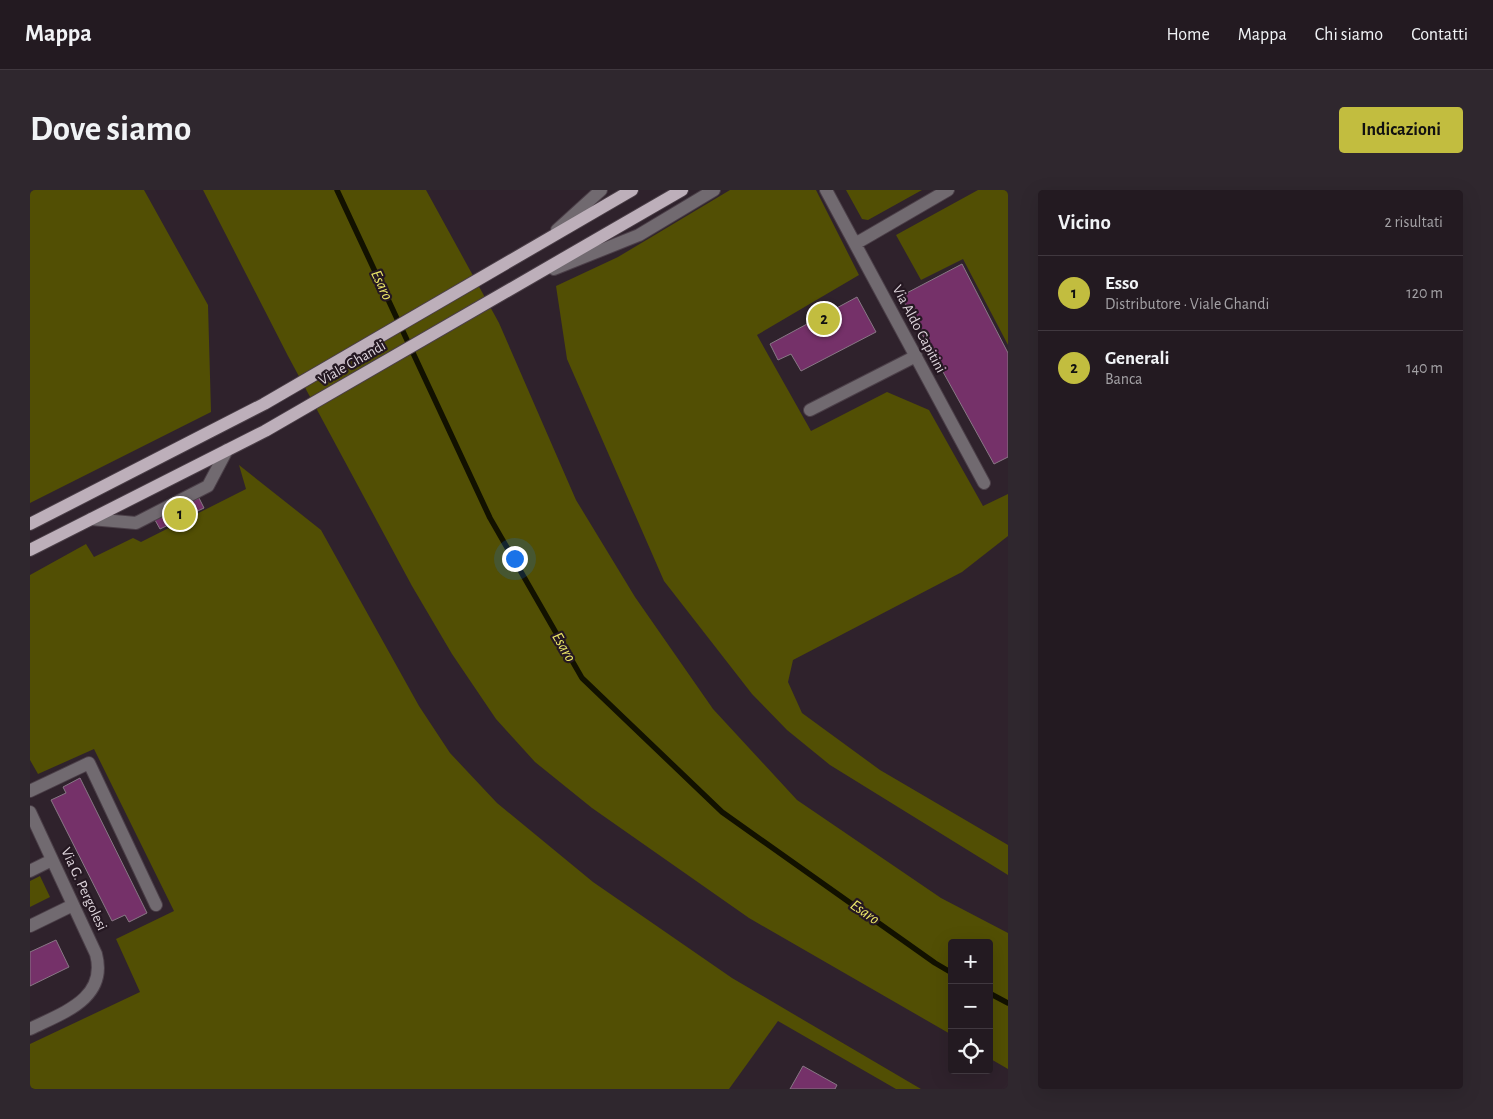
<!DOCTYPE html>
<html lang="it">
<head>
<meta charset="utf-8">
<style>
  :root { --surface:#231a21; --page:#2f272e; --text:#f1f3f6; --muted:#a3a1a5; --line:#40383f; --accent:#c2bd3f }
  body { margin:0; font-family:"Alegreya Sans",sans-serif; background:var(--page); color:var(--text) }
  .controls { position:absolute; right:15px; bottom:15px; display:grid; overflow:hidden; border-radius:5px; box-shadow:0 5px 20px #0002 }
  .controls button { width:45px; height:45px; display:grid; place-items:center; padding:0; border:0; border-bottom:1px solid var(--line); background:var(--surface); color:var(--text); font:25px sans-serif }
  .you { position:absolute; left:484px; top:368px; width:18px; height:18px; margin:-12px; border:4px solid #fff; border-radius:50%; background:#1a73e8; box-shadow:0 0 0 8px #1a73e833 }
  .badge { display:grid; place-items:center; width:32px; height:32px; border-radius:50%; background:var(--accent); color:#111; font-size:16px; font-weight:700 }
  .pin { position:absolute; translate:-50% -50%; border:2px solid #fff; box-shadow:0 1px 5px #0006 }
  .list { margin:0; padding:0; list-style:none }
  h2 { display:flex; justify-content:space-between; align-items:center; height:65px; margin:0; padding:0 20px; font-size:21px }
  h2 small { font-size:16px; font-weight:400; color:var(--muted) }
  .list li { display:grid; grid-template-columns:32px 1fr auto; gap:15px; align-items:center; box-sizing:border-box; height:75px; padding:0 20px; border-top:1px solid var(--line) }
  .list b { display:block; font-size:19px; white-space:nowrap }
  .list p { margin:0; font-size:16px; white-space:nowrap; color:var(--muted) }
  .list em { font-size:16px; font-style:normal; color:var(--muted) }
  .icon { flex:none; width:28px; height:28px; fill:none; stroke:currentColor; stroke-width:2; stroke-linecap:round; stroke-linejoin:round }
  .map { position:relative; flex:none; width:978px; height:899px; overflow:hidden; border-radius:5px }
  header { display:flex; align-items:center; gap:30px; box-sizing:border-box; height:70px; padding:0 25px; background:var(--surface); border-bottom:1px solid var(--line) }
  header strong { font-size:24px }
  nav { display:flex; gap:28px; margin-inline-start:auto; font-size:18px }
  .intro { display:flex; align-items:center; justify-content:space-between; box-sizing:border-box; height:120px; padding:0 30px }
  h1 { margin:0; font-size:35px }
  .button { padding:12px 22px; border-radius:5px; background:var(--accent); color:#111; font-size:18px; font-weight:700 }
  main { display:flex; gap:30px; padding:0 30px }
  aside { flex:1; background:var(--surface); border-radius:5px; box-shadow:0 5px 20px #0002 }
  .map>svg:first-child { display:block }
</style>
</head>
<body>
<header>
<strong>Mappa</strong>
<nav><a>Home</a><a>Mappa</a><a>Chi siamo</a><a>Contatti</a></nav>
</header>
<div class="intro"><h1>Dove siamo</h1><a class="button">Indicazioni</a></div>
<main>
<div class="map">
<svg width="978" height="899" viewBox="0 0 978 899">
  <rect width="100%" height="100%" fill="#2f222c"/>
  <path fill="#524f04" d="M0 0H114L178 115 181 222 0 313Z
    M173 0H396L469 133 546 310 605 407 683 519 767 610 911 708 978 743V879L959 868V753H922V845L719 728 562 618 505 572 466 529 422 464 382 396 258 166Z
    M700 0H786L829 85 727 145 781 241 857 202 899 220 953 316 978 304V346L932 382 763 470 758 492 772 523 850 580 978 655V685L800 575 757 540 722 504 634 391 537 169 526 96 588 67Z
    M816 0H892L838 30 832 29Z
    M948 0H978V155L933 69 891 90 866 45Z
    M209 275 291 340 389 516 420 563 467 613 563 692 702 788 891 899H866L748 831 699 899H0V854L110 802 86 749 144 721 64 559 8 584 0 570V385L56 354 64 367 103 348 111 352 216 299Z
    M10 686 20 707 0 717V691Z"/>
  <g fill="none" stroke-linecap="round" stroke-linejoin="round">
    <path stroke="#121100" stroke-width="5.5" d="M307 0 460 328 552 488 692 622 905 773 922 783
      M959 803 978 813"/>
  </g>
  <path fill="#753169" stroke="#887885" d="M932 74 978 163V267L964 274 871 106Z
    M827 107 846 142 771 181 761 164 748 170 740 154Z
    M169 308 174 318 130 339 125 330Z
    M50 588 117 723 99 732 95 725 82 731 21 610 36 603 33 597Z
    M26 750 39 777 0 796V762Z
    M773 876 807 895 805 899H760Z"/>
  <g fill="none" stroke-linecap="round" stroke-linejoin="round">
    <g stroke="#4b3f48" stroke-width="14">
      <path id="minor" d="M796 0 954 293
        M527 40 571 0
        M825 54 918 0
        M524 79 609 45 684 0
        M780 220 886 166
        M61 329 106 333 178 296 197 260
        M0 601 59 573 126 715
        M0 622 66 764C78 809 32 823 0 839
        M0 681 22 670
        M0 736 43 715"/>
    </g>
    <g stroke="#4b3f48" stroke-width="14">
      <path id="major" d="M0 334 234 214 602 0
        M0 360 235 241 652 0"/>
    </g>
    <use href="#minor" stroke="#716a70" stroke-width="12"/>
    <use href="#major" stroke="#bdafba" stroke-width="12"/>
  </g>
  <g text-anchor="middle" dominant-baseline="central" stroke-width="4.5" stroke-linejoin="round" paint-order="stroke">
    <g font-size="15" fill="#ded5dc" stroke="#251822">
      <text transform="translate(889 139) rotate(62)">Via Aldo Capitini</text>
      <text transform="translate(322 173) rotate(-30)">Viale Ghandi</text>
      <text transform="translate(54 699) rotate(65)">Via G. Pergolesi</text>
    </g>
    <g font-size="16" font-style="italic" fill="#eee969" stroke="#251822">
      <text transform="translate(352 95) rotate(65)">Esaro</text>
      <text transform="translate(534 457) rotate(60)">Esaro</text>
      <text transform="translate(835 722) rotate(35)">Esaro</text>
    </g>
  </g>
</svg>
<div class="controls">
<button>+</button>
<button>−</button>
<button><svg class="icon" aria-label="locate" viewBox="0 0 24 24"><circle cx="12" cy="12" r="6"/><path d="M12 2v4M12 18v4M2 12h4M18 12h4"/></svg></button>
</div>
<div class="you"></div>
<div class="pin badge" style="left:150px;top:324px">1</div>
<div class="pin badge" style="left:794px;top:129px">2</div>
</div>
<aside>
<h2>Vicino<small>2 risultati</small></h2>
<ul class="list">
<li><span class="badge">1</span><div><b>Esso</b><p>Distributore · Viale Ghandi</p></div><em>120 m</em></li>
<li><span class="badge">2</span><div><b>Generali</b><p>Banca</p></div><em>140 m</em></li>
</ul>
</aside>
</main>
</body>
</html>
